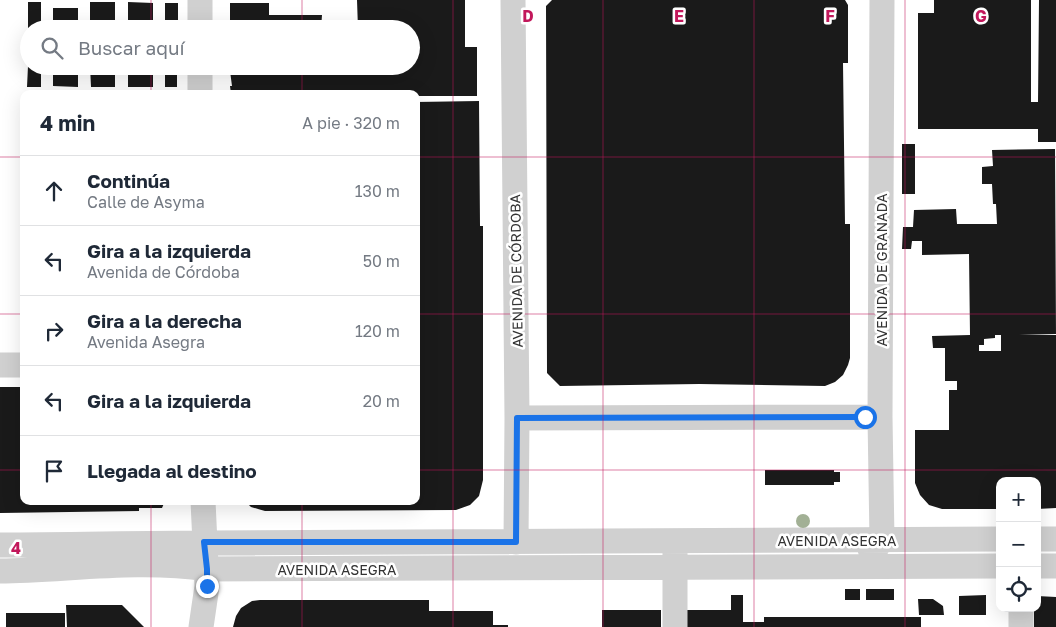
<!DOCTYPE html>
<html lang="es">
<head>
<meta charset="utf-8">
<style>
  :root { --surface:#fff; --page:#f6f6f7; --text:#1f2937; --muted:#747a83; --line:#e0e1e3 }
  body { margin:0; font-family:"Golos Text",sans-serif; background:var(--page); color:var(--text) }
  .controls { position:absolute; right:15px; bottom:15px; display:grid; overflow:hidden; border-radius:10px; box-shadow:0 5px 20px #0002 }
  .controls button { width:45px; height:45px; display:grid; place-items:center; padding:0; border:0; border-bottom:1px solid var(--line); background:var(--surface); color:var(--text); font:25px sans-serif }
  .stop { position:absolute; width:15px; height:15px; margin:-11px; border:4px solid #1a73e8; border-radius:50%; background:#fff }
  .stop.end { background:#1a73e8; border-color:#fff; box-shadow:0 1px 5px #0008 }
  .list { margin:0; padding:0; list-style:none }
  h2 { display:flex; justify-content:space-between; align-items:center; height:65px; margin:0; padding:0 20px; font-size:21px }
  h2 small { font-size:16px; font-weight:400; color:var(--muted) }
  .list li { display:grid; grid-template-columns:32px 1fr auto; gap:15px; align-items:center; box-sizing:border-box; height:70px; padding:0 20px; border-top:1px solid var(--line) }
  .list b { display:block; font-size:19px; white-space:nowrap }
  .list p { margin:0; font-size:16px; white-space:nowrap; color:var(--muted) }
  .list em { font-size:16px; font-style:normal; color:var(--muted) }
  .icon { flex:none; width:28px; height:28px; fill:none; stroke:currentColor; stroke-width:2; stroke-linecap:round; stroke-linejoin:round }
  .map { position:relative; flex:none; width:1056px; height:627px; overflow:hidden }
  .search { position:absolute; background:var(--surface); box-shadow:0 5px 20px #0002; left:20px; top:20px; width:400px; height:55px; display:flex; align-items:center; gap:12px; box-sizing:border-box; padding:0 18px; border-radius:28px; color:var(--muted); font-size:19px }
  .panel { position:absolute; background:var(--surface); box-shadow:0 5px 20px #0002; left:20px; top:90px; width:400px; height:415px; border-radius:10px }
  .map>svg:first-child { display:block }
</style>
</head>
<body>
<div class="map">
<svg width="1056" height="627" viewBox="0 0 1056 627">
  <rect width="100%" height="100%" fill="#fff"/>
  <path fill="#1a1a1a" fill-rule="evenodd" d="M357 0H465V47H477V96H416V94H231L230 86H232L230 71H233L232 66H411V29H358Z
    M552 0H845L848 5V63H843L845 224H850V358L848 365 843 375 835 382 825 386 699 384 560 386 547 373 546 6Z
    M934 0H1031V102H1038L1039 0H1056V142H1038V129H918V13H934Z
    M28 2H41V29H28Z
    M90 2H115V29H90Z
    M128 2 153 3V29H128Z
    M165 3H178V29H165Z
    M230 3H269V15H322L321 29H230Z
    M53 8H78V29H53Z
    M28 66H41V87H27Z
    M53 66H78V87L53 86Z
    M90 66H115V87H91Z
    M128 66H153V87H128Z
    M165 66H177V87H165Z
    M479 101 480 226H483V480L479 496 470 505 456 510 265 511 251 507 245 501H416V102Z
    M23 131 24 238H22L21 141Z
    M902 144H915V194H902Z
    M1055 149 1056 334 1019 335H1056V508L1037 509V481H1000V509H942L929 505 920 495 915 483V430H949V390H957V381H945V348H933L932 336 970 335 969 254 922 255V241H912L911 249H902L903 227H913L914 210 956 209 957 224H997L996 204H993L992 184H982V167L993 166 992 150ZM995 335H1001V351H979V345H984V339L995 338Z
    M0 387H24V501H165L162 508H139V511L0 513Z
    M765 470H834V472H840V482H834V485H765Z
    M845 589H860V600H845Z
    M866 589H894V600H866Z
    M731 595H743V622H764V617H921V627H686V610H731Z
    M986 595V615H959V596Z
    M1037 596 1056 597V627H1034V610L1037 608Z
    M918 599H933L943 606 944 615H919Z
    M260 600H429V611H493V625H508V627H233L236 616 241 608 252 601Z
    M66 605H122L144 627H67Z
    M602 610H661V627H602Z
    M6 613H65V627H6Z"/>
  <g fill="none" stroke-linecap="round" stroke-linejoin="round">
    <path stroke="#d0d0d0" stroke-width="25" d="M200 0V29
      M513 0 517 418 516 542
      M200 66V94
      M0 365H24
      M517 418 880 417
      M1037 539H1056
      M0 545C69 545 137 543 206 543 471 541 735 541 1000 539
      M870 549 877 547 882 540 880 417 882 0
      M675 552V627
      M1037 566H1056
      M0 571C69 570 139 559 207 569L1000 566
      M1021 608V627
      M201 627 207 586 203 501"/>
  </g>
  <circle fill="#a2b095" cx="803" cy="521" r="7"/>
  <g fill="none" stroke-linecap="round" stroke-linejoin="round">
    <path stroke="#1a73e8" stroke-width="6" d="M207 586V569L204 542H516L517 418 865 417"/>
  </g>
  <path fill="none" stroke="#c2185b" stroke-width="1" stroke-opacity="0.55" d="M151 0V29M302 0V29M453 0V627M603 0V627M754 0V627M905 0V627M151 66V94M302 66V94M0 157H24M416 157H1056M0 314H24M416 314H1056M0 470H24M416 470H1056M151 501V627M302 501V627"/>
  <g text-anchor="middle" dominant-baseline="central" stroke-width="5" stroke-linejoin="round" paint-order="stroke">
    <g font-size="14" fill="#333" stroke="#fff">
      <text transform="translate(881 270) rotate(-90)">AVENIDA DE GRANADA</text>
      <text transform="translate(516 271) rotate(-91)">AVENIDA DE CÓRDOBA</text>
      <text x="837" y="540">AVENIDA ASEGRA</text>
      <text x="337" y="569">AVENIDA ASEGRA</text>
    </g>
  </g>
  <g font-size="16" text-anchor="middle" font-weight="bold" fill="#c2185b" stroke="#fff" stroke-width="5" stroke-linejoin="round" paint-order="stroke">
    <text x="528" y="22">D</text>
    <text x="679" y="22">E</text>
    <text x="830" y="22">F</text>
    <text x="981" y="22">G</text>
    <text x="16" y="554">4</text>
  </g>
</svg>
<div class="controls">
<button>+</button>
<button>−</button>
<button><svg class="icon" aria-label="locate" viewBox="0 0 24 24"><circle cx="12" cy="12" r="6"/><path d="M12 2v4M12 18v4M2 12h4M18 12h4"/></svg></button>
</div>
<div class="stop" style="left:865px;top:417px"></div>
<div class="stop end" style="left:207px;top:586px"></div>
<div class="search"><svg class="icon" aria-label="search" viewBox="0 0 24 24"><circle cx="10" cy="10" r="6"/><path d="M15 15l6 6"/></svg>Buscar aquí</div>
<section class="panel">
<h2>4 min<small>A pie · 320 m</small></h2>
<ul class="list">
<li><svg class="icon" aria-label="ahead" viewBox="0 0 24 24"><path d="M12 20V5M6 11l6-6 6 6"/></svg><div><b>Continúa</b><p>Calle de Asyma</p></div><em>130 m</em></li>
<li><svg class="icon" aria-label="left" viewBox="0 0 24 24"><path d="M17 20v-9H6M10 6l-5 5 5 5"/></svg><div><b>Gira a la izquierda</b><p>Avenida de Córdoba</p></div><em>50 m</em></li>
<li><svg class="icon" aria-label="right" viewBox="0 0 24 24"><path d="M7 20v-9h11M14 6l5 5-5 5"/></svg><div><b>Gira a la derecha</b><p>Avenida Asegra</p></div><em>120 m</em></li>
<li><svg class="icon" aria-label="left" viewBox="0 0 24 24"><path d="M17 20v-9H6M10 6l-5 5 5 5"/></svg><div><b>Gira a la izquierda</b></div><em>20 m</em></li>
<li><svg class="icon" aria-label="arrive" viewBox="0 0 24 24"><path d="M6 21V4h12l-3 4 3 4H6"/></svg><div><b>Llegada al destino</b></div></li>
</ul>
</section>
</div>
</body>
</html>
